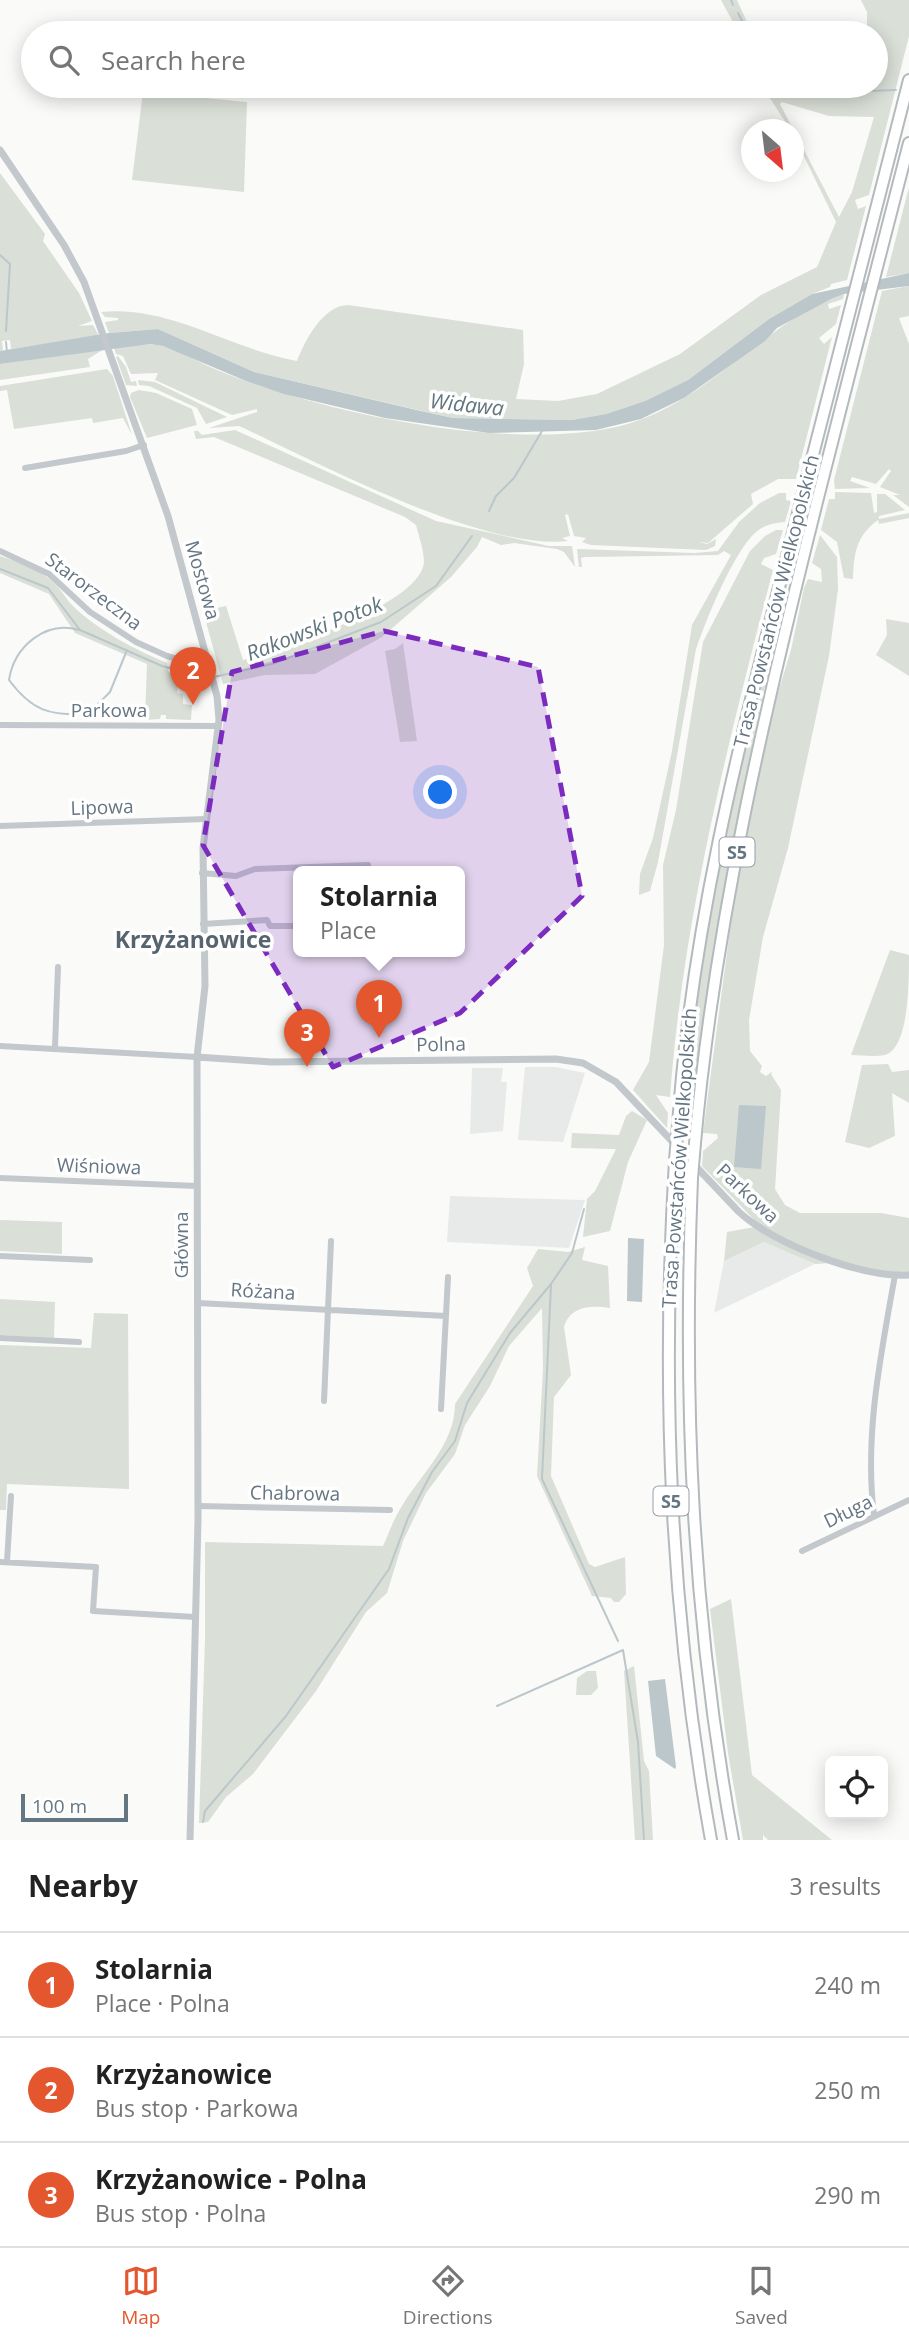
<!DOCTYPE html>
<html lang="en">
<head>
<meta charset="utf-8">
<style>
  :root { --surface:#fff; --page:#f2f2f2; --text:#222; --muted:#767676; --line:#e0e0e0; --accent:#e4572e }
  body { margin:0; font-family:"Open Sans",sans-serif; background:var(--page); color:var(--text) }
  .controls { position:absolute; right:21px; bottom:21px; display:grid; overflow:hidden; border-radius:10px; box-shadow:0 4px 18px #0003 }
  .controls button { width:63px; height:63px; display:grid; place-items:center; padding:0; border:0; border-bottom:2px solid var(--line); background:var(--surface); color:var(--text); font:35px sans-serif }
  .compass { position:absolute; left:741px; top:119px; width:63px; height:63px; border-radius:50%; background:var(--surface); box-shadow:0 4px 18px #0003; rotate:152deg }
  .scale { position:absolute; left:21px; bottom:18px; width:107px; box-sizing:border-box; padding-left:7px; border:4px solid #657683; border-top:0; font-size:19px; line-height:24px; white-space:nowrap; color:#657683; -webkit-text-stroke:5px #fff; paint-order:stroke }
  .you { position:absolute; left:441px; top:793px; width:24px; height:24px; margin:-18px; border:5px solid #fff; border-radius:50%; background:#1a73e8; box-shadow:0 0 0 10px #1a73e833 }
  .badge { display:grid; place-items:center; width:46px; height:46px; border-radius:50%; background:var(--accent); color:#fff; font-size:23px; font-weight:700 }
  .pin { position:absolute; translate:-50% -58px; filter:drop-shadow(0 2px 4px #0008) }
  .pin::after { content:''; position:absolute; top:37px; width:24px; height:21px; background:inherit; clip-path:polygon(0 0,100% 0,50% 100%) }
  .popup { position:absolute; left:293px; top:866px; width:172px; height:91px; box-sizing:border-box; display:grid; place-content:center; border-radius:10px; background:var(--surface); filter:drop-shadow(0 2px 5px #0005); font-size:23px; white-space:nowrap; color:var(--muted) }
  .popup b { font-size:26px; color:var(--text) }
  .popup::after { content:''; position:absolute; left:50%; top:100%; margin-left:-14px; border:14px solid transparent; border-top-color:var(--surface) }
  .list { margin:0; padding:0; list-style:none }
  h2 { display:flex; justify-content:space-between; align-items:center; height:91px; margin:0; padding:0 28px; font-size:30px }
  h2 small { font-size:23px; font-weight:400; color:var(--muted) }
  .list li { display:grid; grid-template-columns:46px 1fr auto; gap:21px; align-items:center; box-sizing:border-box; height:105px; padding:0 28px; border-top:2px solid var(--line) }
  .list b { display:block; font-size:26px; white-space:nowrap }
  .list p { margin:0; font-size:23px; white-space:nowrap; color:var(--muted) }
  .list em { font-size:23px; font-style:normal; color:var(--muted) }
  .icon { flex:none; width:38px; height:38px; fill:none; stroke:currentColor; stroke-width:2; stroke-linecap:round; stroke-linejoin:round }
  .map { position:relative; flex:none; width:909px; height:1840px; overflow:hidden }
  .search { position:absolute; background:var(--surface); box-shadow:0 4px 18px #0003; left:21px; right:21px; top:21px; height:77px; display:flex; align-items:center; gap:18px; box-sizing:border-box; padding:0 24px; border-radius:38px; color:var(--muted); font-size:26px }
  .sheet { height:406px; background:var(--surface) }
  nav { display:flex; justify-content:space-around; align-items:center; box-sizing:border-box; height:98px; border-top:2px solid var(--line); background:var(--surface); font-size:19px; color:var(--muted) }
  nav a { display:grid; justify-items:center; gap:4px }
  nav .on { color:var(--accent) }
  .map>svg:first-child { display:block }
</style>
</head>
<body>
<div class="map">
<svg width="909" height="1840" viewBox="0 0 909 1840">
  <rect width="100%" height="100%" fill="#fafaf8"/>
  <path fill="#e8e9e9" d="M525 1067H555L585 1073 563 1142 518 1140Z
    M472 1068H503L501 1082H507L503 1131 470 1134Z
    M450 1196 510 1198 585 1200 569 1248 447 1242Z
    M764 1242 815 1264 714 1313 724 1261Z"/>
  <path fill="#dadfd7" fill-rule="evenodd" d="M721 0H737L752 33H739Z
    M861 0H909V36L869 195 855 200 858 209 866 206 847 280 831 284 830 287 812 294 769 319 688 380 645 401 606 414 572 420 453 418 254 372 158 329 109 333 105 322 118 320V318L105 317 101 312C170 305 230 349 297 361 305 341 322 306 348 305L523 330 524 364 516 399 558 401 597 394 680 354 761 295 817 267 836 222 794 136V130L790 129 762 86 808 89 876 86V33H867V12ZM782 102 829 116 874 117 852 192 839 217 780 104Z
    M143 92 247 102 244 192 132 180Z
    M0 173 45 234 43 241 79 293 92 321 78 326 93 325 99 336 11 349 10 340 2 341 3 350 0 351Z
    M909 188V273L886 277 908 191Z
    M909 286V316L899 318 909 344V507L893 495H900L880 487 891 471 889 469 876 484 852 477 850 481 870 488 835 489 834 480 882 291Z
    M844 294 843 299 828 304 829 309 841 305 836 324 819 338 824 344 832 337 796 479H778L751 494 753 504 708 543 698 542 707 544 716 539 715 546 706 550 591 545 582 542 586 538 574 536 568 514 565 515 570 536 562 538 568 541C483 551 319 463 239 426L209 428 257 412V409L232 415 155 380 158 373 131 374 123 356 116 354 114 348C130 346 146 342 162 346 178 350 195 360 210 367 233 377 257 385 280 392 374 422 520 448 616 427 706 407 760 323 844 294Z
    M104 349 88 359 90 367 0 380V364Z
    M118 356 126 367 131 382 136 381 137 386 126 385 116 357Z
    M107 369 113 376 132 435 123 418 93 423 92 418 14 429 7 390 0 391V386Z
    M138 380 155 382 227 417 206 424 197 408 149 386 139 385Z
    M139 390 156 393 192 409 197 425 147 438 130 397 131 393Z
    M235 430 436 521 549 546H572L575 567 564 552 557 549 514 543 501 545 482 537 477 547 451 577 382 637 315 674 265 675 223 684 203 611 226 606 243 660C279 650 421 605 424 562 424 551 419 536 416 525L405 517 214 437 196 439 194 431H198L202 435Z
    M835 492 871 493 874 513 877 512V494H885L905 510 879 516V519L909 513V518L879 524 878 520C856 536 854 553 853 579L844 578 837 542 821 530 829 499H835Z
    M779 493H786V500L791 501 785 522C773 523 764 525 755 533 733 553 706 620 696 649L658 862 650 891 639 895 640 874 653 838 672 751 692 625 731 555 724 551 718 555 585 557 581 558 582 567H579L577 549 695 553 718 551 739 522 760 503Z
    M776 530H783L776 554 764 558 761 564 773 570C728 742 683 918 670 1097L656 1095 668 1113 667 1128 633 1090 649 1062 664 945 663 865 676 810 703 642 750 551 765 536Z
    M820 535 837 557 838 589 829 656 788 848 763 937 749 1020 750 1051 762 1066 760 1072 766 1076 773 1071 771 1074 781 1090 775 1189 785 1205 800 1213H881L909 1218V1278L832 1263 815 1264 764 1242 724 1261 727 1232 760 1226 702 1166 703 1151 718 1138 717 1134 703 1133 735 892 771 716 791 650 804 588 808 579 822 582 821 569 812 563Z
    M0 556C21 563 41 569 57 586 63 592 67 601 74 607 99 631 136 650 167 663L168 671 178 681 177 693 183 694V704L192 705 191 720 166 719V715H161L160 719 145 720 147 664 75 633 49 594 0 573Z
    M791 569 754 735 713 950 692 1126 682 1118C693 1028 703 938 721 848 740 754 766 662 791 569Z
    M886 619 909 623V676L876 655 887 635Z
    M403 643 417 741 400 742 385 651 395 649Z
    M890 950 909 955C909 983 909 1048 885 1055 874 1057 862 1055 851 1055Z
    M888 1064 892 1072 909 1070V1103L892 1093 895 1136 869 1148 845 1142 862 1065Z
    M632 1111 647 1120 628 1162 610 1231 583 1237 587 1199 595 1191 616 1149 571 1148 572 1133 619 1135 626 1116Z
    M0 1220 62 1222V1254L0 1251Z
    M585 1247 582 1260 608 1266 610 1308C591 1305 570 1306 564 1327L571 1375 554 1397 551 1476 589 1564 595 1567 625 1557 626 1594 619 1602H614L611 1598 592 1596 537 1476 543 1369 542 1308 509 1346 490 1386 465 1425 455 1454 426 1493 403 1541 387 1593 366 1612 316 1691 253 1774 226 1797 208 1822 199 1823 205 1639V1542L383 1546C389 1533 394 1518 402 1506 421 1474 455 1444 455 1404L533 1286 527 1268 538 1249 568 1252Z
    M0 1299 55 1302 54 1338 0 1335Z
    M94 1313 128 1314 129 1489 7 1484 6 1510H0V1345L91 1348Z
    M731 1599 752 1775 832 1840H768L763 1835V1840H743L728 1753 710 1609Z
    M634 1666 644 1761 649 1771 653 1840H635L624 1671Z
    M587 1671H596L598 1688 591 1695H576L577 1678Z"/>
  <path fill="#bbc7cb" d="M909 273V286L844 294 831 299 777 328 765 341 684 398 641 419 596 430 489 433 385 418 284 394 246 381 163 346 150 344 0 364V351L109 333 158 329 254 372 421 411 453 418 572 420 606 414 645 401 688 380 769 319 812 294Z
    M739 1105 766 1106 761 1169 734 1167Z
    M628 1238 644 1239 642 1302 627 1301Z
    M665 1679 676 1767 675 1769 656 1756 648 1681Z"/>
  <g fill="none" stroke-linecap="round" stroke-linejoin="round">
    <path stroke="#bbc7cb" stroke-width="2" d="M731 0 733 5
      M738 13 748 33
      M776 86 787 94 896 90
      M0 255 10 264 6 331
      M6 342 7 352
      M489 511 496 496 514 478 542 431
      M0 569 48 588 80 630 162 666 209 678
      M79 630C45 620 14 647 9 680 32 711 50 716 88 714L110 692 127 650
      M214 677 272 664 381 622 436 586 472 536
      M551 1285 542 1479 618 1641
      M497 1706 623 1650 638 1742 644 1840
      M203 1822 205 1811 286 1716 389 1569 408 1518 432 1472 455 1441 467 1403 510 1333 551 1284 572 1253 584 1209"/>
    <g stroke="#b4b9bd" stroke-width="14">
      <path id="motorway" d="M678 1125C691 933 738 746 786 560 827 400 868 240 909 80
        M695 1143C715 919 767 700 822 482 851 369 879 256 909 143
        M675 1160C661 1391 670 1612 711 1840
        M692 1178C683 1405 692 1616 733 1840"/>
    </g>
    <path stroke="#c3c8cc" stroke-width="6" d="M25 468 126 451 144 445
      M0 551 49 574 90 612 136 642 167 656 202 666 210 665
      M0 725 217 726
      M0 826 206 819
      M202 873 236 876 255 869 368 865
      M203 924 267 920 270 926H295
      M0 1046 197 1057
      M55 1047 58 967
      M0 1178 197 1186
      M0 1256 90 1260
      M197 1303 446 1316
      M0 1338 79 1342
      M324 1401 331 1241
      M441 1409 448 1277
      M198 1506 390 1510
      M874 1515C864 1435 881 1354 895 1275
      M802 1551 909 1500
      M0 1562 96 1567 93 1611 195 1617
      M7 1562 11 1496"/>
    <path stroke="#c3c8cc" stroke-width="7" d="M0 150 64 245 84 282 168 516 217 696 219 720 203 848 205 986 197 1057 198 1520 190 1840
      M197 1057 271 1062 556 1059 583 1063 616 1082 739 1212C774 1244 862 1278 909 1275"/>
    <use href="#motorway" stroke="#fff" stroke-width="10"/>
    <g stroke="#b4b9bd" stroke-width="14" stroke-linecap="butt">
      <path id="motorway-bridge" d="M675 1160 678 1125
        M692 1178 695 1143"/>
    </g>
    <use href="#motorway-bridge" stroke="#fff" stroke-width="10"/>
  </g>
  <path fill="#7b2cbf" fill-opacity="0.2" stroke="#7b2cbf" stroke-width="5" stroke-dasharray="14 9" stroke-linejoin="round" d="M384 631 538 667 582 896 460 1013 333 1067 203 845 232 672Z"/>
  <g text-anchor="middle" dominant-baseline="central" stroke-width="7" stroke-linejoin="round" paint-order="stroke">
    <g fill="#fff" stroke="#939fa8" stroke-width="2">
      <rect x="719.5" y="837.5" width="35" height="29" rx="5"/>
      <rect x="653.5" y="1486.5" width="35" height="29" rx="5"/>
    </g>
    <g font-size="18" font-weight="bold" fill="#657683">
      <text x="737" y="852">S5</text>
      <text x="671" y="1501">S5</text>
    </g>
    <g font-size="19" fill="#657683" stroke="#fff">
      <text transform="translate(203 580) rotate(74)">Mostowa</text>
      <text transform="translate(94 591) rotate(37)">Starorzeczna</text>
      <text transform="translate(776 601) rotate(-76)">Trasa Powstańców Wielkopolskich</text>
      <text x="109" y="710">Parkowa</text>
      <text transform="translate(102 807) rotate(-2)">Lipowa</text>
      <text transform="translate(441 1044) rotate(-1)">Polna</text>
      <text transform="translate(679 1158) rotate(-86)">Trasa Powstańców Wielkopolskich</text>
      <text transform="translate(99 1166) rotate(2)">Wiśniowa</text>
      <text transform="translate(748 1193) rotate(43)">Parkowa</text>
      <text transform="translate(181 1245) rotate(-90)">Główna</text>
      <text transform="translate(263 1291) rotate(3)">Różana</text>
      <text transform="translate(295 1493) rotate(1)">Chabrowa</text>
      <text transform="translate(848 1511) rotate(-26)">Długa</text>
    </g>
    <g font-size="21" font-style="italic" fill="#60757c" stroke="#fff">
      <text transform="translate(467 404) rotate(6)">Widawa</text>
      <text transform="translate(314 628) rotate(-21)">Rakowski Potok</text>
    </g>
    <g font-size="23" font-weight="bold" fill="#57646e" stroke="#fff">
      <text x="193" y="939">Krzyżanowice</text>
    </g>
  </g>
</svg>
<div class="controls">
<button><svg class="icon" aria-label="locate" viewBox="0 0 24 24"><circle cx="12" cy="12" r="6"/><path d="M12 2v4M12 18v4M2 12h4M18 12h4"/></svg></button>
</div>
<svg class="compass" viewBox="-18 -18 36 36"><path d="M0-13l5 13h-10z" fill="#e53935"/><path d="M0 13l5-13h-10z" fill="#767676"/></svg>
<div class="scale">100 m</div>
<div class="you"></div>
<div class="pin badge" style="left:379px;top:1038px">1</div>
<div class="popup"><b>Stolarnia</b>Place</div>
<div class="pin badge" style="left:193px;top:705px">2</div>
<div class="pin badge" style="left:307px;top:1067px">3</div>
<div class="search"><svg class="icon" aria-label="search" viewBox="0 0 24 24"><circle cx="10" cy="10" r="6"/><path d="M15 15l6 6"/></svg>Search here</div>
</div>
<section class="sheet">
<h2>Nearby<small>3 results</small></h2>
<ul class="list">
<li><span class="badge">1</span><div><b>Stolarnia</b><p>Place · Polna</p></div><em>240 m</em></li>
<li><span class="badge">2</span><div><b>Krzyżanowice</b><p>Bus stop · Parkowa</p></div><em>250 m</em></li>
<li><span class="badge">3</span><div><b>Krzyżanowice - Polna</b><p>Bus stop · Polna</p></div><em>290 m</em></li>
</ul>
</section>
<nav>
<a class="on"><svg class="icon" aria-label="map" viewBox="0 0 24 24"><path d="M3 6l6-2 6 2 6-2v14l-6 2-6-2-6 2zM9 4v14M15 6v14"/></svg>Map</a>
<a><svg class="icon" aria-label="directions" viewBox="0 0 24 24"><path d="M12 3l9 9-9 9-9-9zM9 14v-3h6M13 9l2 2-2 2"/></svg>Directions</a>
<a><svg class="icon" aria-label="saved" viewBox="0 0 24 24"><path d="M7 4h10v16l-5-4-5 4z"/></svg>Saved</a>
</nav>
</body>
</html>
